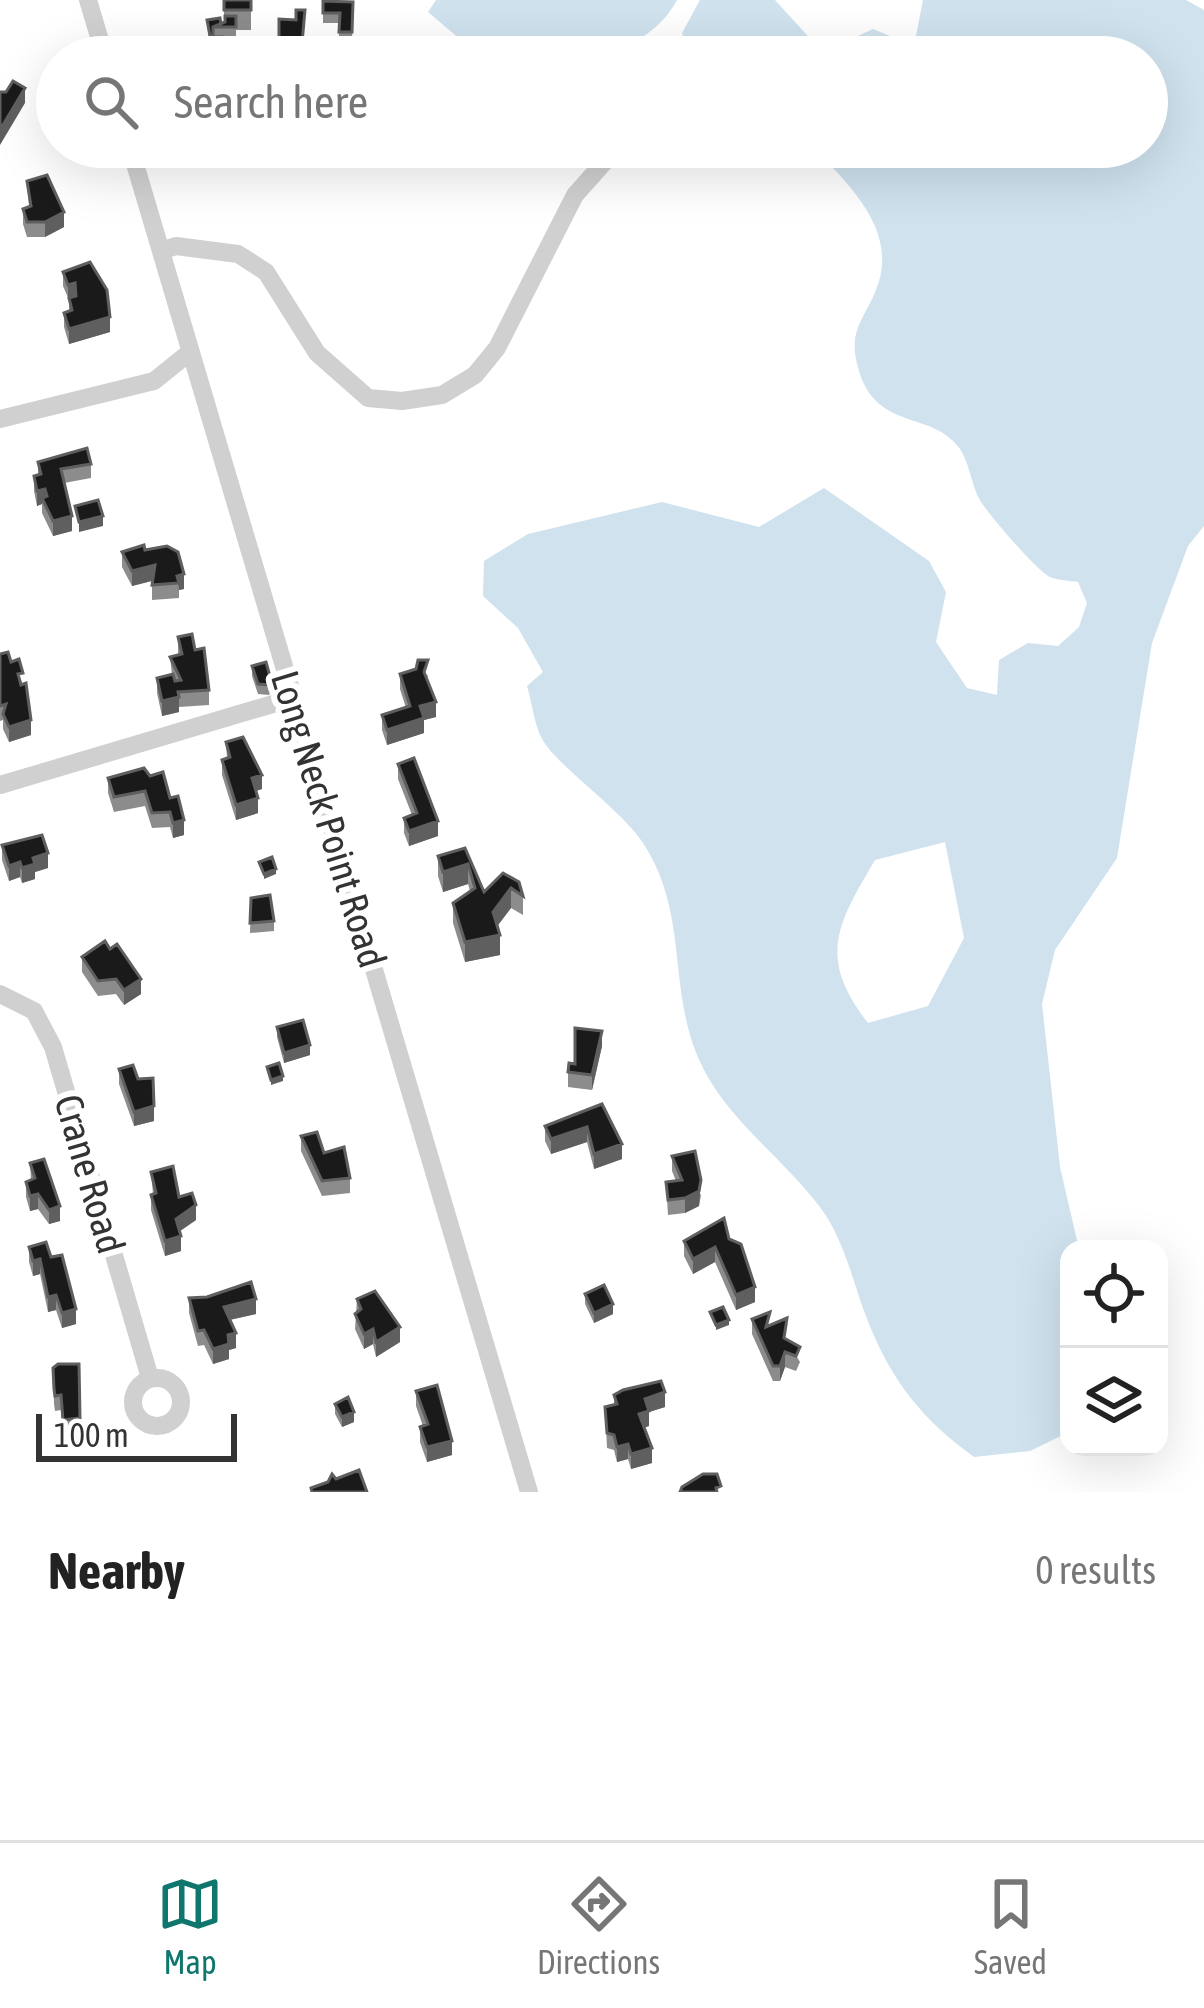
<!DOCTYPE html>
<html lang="en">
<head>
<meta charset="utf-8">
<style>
  :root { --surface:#fff; --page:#f6f6f6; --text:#222; --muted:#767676; --line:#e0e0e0; --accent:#0f766e }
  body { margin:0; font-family:"Asap Condensed",sans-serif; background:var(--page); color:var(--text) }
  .controls { position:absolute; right:36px; bottom:36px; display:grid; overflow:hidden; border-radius:24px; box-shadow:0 12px 48px #0002 }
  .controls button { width:108px; height:108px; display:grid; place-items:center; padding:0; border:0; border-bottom:3px solid var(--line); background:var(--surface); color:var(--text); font:60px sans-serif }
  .scale { position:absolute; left:36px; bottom:30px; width:201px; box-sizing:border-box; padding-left:12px; border:6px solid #333; border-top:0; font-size:33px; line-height:42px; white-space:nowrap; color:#333; -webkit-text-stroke:9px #fff; paint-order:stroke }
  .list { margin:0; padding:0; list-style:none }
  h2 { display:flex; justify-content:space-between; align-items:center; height:156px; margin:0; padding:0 48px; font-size:51px }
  h2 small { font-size:39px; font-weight:400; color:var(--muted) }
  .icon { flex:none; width:66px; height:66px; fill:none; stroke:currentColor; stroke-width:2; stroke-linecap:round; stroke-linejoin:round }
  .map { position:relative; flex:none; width:1204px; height:1492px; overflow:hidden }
  .search { position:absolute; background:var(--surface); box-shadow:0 12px 48px #0002; left:36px; right:36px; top:36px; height:132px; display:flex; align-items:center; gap:30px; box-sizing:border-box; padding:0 42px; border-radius:66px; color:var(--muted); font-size:45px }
  .sheet { height:348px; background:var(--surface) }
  nav { display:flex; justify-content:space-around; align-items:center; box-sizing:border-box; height:168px; border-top:3px solid var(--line); background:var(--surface); font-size:33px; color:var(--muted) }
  nav a { display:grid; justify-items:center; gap:6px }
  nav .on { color:var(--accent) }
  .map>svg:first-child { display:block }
</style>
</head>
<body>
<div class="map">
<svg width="1204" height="1492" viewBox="0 0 1204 1492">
  <rect width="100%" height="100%" fill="#fff"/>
  <path fill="#cfe2ee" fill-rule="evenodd" d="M436 0H677C639 70 548 57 481 57L428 12Z
    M700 0H775L817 46H836L873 29 890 36 900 53 915 41 923 0H1186L1204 10V526L1188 546 1152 643 1117 858 1055 950 1042 1004 1060 1167 1079 1249H1069V1432L1030 1451 974 1457C923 1420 893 1383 869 1324 853 1285 846 1242 820 1207 775 1148 712 1111 690 1035 671 968 684 906 643 843 620 808 558 767 542 739 534 724 532 702 527 686L543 672 518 628 483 596 484 561 528 534 662 502 759 527 824 488 929 561 946 592 936 642 967 688 997 695 999 660 1028 643 1058 646 1079 627 1087 603 1078 582C1070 581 1057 580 1050 577 1036 570 991 517 981 502 970 484 970 458 955 443 925 410 870 431 856 359 850 328 866 316 876 290 900 231 849 185 813 147H1147V57H689L682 33ZM945 842 964 938 928 1006 868 1023C817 957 837 925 875 860Z"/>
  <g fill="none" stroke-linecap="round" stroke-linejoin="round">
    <path stroke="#d0d0d0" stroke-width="18" d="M88 0 105 57
      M130 147 529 1492
      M161 251 176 246 238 254 266 272 317 353 368 398 402 401 442 395 475 375 497 348 575 195 607 159
      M0 419 154 381 190 352
      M0 785 293 698
      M0 994 34 1011 53 1047 150 1378
      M133 1402a24 24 0 1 1 48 0a24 24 0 1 1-48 0Z"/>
  </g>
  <path fill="#8c8c8c" d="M224 0H251V30H236V47H225L226 57H211L207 20 221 24 224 22Z
    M323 1 353 2 352 42H339V23H323Z
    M279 19 305 20 302 53 279 52Z
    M27 181 64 227 45 237H27L23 224V209L29 207Z
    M63 272 110 332 69 344 64 327V313L69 311V300L63 286Z
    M38 462 91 464V478L64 483 72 531 53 536 42 513V504L37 506 34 491V476L38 475Z
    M167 546 184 589 179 590V598L152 600V581L132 586 122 567V552Z
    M178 637 195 650 209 690V705L179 707V712L162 716 157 693V678L172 675 170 657 178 655Z
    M0 654 11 662 23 684 31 735 9 742 3 729V720L0 721Z
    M252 666 271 680V690L269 695 258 694 252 676Z
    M400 674 428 675 426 679 436 717 424 720V733L387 745 382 730V715L406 708 400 689Z
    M226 742 262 789 256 791 258 813 236 820 222 775V760L227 758Z
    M398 764 438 836 409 846 404 833V818L412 815 398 779Z
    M108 778 170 798 184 835 173 838 170 827 152 828 145 806 114 812 108 793Z
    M2 845 48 868 35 872V879L22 883 20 877 9 881 2 860Z
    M465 848 484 892 503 873 523 896V915L511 908 497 926 500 955 465 962 453 923V903L470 891 468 884 443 892 438 876V856Z
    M251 898 274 921V931L250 933Z
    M82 957 141 994 124 1005 116 994 98 996 82 972Z
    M277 1027 310 1055 284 1063 277 1037Z
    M602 1046 592 1090 568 1087V1072L575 1064Z
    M119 1069 138 1079 154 1121 134 1126 119 1084Z
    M602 1104 622 1159 594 1169 587 1142 551 1154 545 1141V1126Z
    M301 1136 324 1153 350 1178V1193L322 1196 301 1151Z
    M672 1156 701 1195 699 1206 685 1213 668 1215 666 1182 676 1181 672 1171Z
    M30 1163 60 1221 49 1224 38 1209 30 1211 26 1197V1182L31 1180Z
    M151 1172 179 1197 196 1220 179 1231 181 1251 165 1256 151 1210V1195L153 1194Z
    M729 1239 755 1302 736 1310 715 1262 693 1274 684 1256V1241Z
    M46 1242 76 1324 62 1328 56 1310 48 1312 40 1274 33 1276 29 1262V1247Z
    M585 1294 613 1314 594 1323 585 1304Z
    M189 1298 256 1314 230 1320 236 1348 229 1350V1359L213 1364 204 1345 198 1346 189 1313Z
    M357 1299 400 1342 376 1357 373 1344 364 1349 355 1329Z
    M752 1319 770 1325 786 1339 800 1362 796 1371 785 1367 780 1381H773L752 1334Z
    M79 1364 80 1433 63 1435 61 1410 55 1411 54 1404 53 1368Z
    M416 1391 452 1455 427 1462 420 1442V1427L423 1426 416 1406Z
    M614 1395 665 1407 649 1412V1426L644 1428 652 1463 631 1469 628 1459 617 1462 614 1450 607 1448 605 1407 614 1404Z
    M335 1404 354 1422 342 1427 335 1414Z"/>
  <path fill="#5f5f5f" d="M25 88V103L0 145V130Z
    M64 212V227L45 237V222Z
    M75 283V298L68 300V285Z
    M110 317V332L69 344V329Z
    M45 489V503L42 498V504L37 506V491Z
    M72 516V531L53 536V521Z
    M103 516V526L79 532V522Z
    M155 565V580L132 586V571Z
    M184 574V589L179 590 177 576Z
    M179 697V712L162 716V701Z
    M436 702V717L424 720V733L387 745V730L420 706Z
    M31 720V735L9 742V727Z
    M262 775V789L252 792V778Z
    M258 798V813L236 820V805Z
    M184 820V835L173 838V823Z
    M438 821V836L409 846V831Z
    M48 853V868L35 872V879L22 883V868L33 858Z
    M20 862V877L9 881V866Z
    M468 864V884L443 892V872Z
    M276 869V874L264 879V874Z
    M511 888V908L493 932V912Z
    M500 935V955L465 962V942Z
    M141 979V994L124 1005V990Z
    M602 1031V1046L592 1090V1075Z
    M310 1045V1055L284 1063V1053Z
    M283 1076V1081L271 1085V1080Z
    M154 1106V1121L134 1126V1112Z
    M587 1127V1142L551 1154V1139Z
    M622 1144V1159L594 1169V1154Z
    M701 1180 699 1206 685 1213V1198Z
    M38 1194V1209L30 1211V1196Z
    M196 1205V1220L176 1234V1219Z
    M60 1206V1221L49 1224V1210Z
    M181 1236V1251L165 1256V1241Z
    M715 1247V1262L693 1274V1259Z
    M40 1259V1274L33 1276V1261Z
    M755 1287V1302L736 1310V1295Z
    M56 1295V1310L48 1312V1297Z
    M256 1299V1314L224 1321V1307Z
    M613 1304V1314L594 1323V1313Z
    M76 1309V1324L62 1328V1313Z
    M729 1320V1325L716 1330V1325Z
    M400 1327V1342L376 1357V1342Z
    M373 1329V1344L364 1349V1334Z
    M236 1333V1348L229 1350V1359L213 1364V1349L228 1335Z
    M785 1352V1367L780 1381V1366Z
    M665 1392V1407L649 1412V1426L639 1429V1414L645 1399Z
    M354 1412V1422L342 1427V1417Z
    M452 1441V1455L427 1462V1447Z
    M628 1444V1459L617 1462V1447Z
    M652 1448V1463L631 1469V1454Z"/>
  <path fill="#1a1a1a" stroke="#5f5f5f" stroke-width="3" d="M224 0H251V10H224Z
    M323 1 353 2 352 32H339L340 13H323Z
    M296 10H305L302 43 279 42V19L296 20Z
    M225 16H236V27H213L225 22Z
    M220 18 221 24 213 27V35L210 36 207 20Z
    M210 37H223L226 57H213Z
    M13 81 25 88 0 130V92H6Z
    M47 175 64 212 45 222H27L23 209 31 206 27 181Z
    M90 262 107 290 110 317 69 329 64 313 72 310 69 298 76 296 75 283 68 285 63 272Z
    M87 448 91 464 61 469 72 516 53 521 42 498 47 496 45 489 37 491 34 476 41 474 38 462Z
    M98 500 103 516 79 522 75 506Z
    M144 545 145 550 167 546 178 552 184 574 177 576 179 583 152 585 155 565 132 571 122 552Z
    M192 634 195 650 204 648 209 690 178 692 179 697 162 701 157 678 173 674 175 681 181 680 170 657 182 654 178 637Z
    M8 652 11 662 19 659 23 673 18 674 21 685 26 683 31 720 9 727 3 714 6 704 0 706V654Z
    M418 660H428L424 672 436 702 420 706 424 718 387 730 382 715 410 706 400 674 416 669Z
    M266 662 271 680 269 685 258 684 252 666Z
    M243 737 262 775 252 778 258 798 236 805 222 760 230 757 226 742Z
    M414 758 438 821 409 831 404 818 417 813 398 764Z
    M144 768 150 776 163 772 170 798 178 796 184 820 173 823 170 812 152 813 145 791 114 797 108 778Z
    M42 835 48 853 33 858 35 864 22 868 20 862 9 866 2 845Z
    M465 848 484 892 503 873 519 882 523 896 511 888 493 912 500 935 465 942 453 903 475 888 468 864 443 872 438 856Z
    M272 857 276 869 264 874 259 862Z
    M270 895 274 921 250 923 251 898Z
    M105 941 110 949 117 944 141 979 124 990 116 979 98 981 82 957Z
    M303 1020 310 1045 284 1053 277 1027Z
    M575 1028 602 1031 592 1075 568 1072 569 1063 575 1064Z
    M279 1063 283 1076 271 1080 267 1067Z
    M133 1065 138 1079 153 1078 154 1106 134 1112 119 1069Z
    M602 1104 622 1144 594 1154 587 1127 551 1139 545 1126Z
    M317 1132 324 1153 344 1147 350 1178 322 1181 301 1136Z
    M695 1151 701 1180 699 1191 685 1198 668 1200 666 1182 682 1180 672 1156Z
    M44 1159 60 1206 49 1210 38 1194 30 1196 26 1182 35 1178 30 1163Z
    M173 1166 179 1197 192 1193 196 1205 176 1219 181 1236 165 1241 151 1195 156 1193 151 1172Z
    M724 1218 729 1239 741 1244 755 1287 736 1295 715 1247 693 1259 684 1241Z
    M46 1242 51 1257 62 1255 76 1309 62 1313 56 1295 48 1297 40 1259 33 1261 29 1247Z
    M251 1282 256 1299 224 1307 236 1333 228 1335 229 1344 213 1349 204 1330 198 1331 189 1298 207 1297Z
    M604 1285 613 1304 594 1313 585 1294Z
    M375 1291 400 1327 376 1342 373 1329 364 1334 355 1314 361 1309 357 1299Z
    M723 1307 729 1320 716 1325 710 1312Z
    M770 1312 766 1327 787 1318 784 1338 800 1347 796 1356 785 1352 780 1366H773L752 1319Z
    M58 1364H79L80 1418 63 1420 61 1395 55 1396 54 1389 53 1368Z
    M661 1381 665 1392 645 1399 649 1411 639 1414 652 1448 631 1454 628 1444 617 1447 614 1435 607 1433 605 1407 617 1404 614 1395 623 1390Z
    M437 1385 452 1441 427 1447 420 1427 428 1424 416 1391Z
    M348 1397 354 1412 342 1417 335 1404Z
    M359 1470 367 1492H312L311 1488 328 1482 332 1474 336 1479Z
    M703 1474H717L721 1486 716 1488 717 1492H680L682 1487Z"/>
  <g text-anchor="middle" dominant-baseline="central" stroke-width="12" stroke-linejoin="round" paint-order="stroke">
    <g font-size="39" fill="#333" stroke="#fff">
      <text transform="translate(329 819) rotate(73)">Long Neck Point Road</text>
      <text transform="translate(90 1174) rotate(74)">Crane Road</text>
    </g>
  </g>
</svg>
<div class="controls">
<button><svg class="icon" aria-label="locate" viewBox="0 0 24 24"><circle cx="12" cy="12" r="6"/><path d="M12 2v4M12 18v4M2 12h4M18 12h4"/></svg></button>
<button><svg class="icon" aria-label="layers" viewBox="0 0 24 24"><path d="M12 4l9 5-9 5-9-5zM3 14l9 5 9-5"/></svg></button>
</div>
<div class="scale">100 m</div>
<div class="search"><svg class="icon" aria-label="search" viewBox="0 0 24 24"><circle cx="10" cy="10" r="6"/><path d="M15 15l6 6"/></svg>Search here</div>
</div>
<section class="sheet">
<h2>Nearby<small>0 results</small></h2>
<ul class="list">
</ul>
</section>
<nav>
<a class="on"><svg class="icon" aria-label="map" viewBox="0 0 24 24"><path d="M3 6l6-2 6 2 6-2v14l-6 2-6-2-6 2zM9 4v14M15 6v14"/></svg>Map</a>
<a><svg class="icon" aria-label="directions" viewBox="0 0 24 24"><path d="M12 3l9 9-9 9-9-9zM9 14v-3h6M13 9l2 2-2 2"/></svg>Directions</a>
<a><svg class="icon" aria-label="saved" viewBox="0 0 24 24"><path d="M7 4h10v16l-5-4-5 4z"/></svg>Saved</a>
</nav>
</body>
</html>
